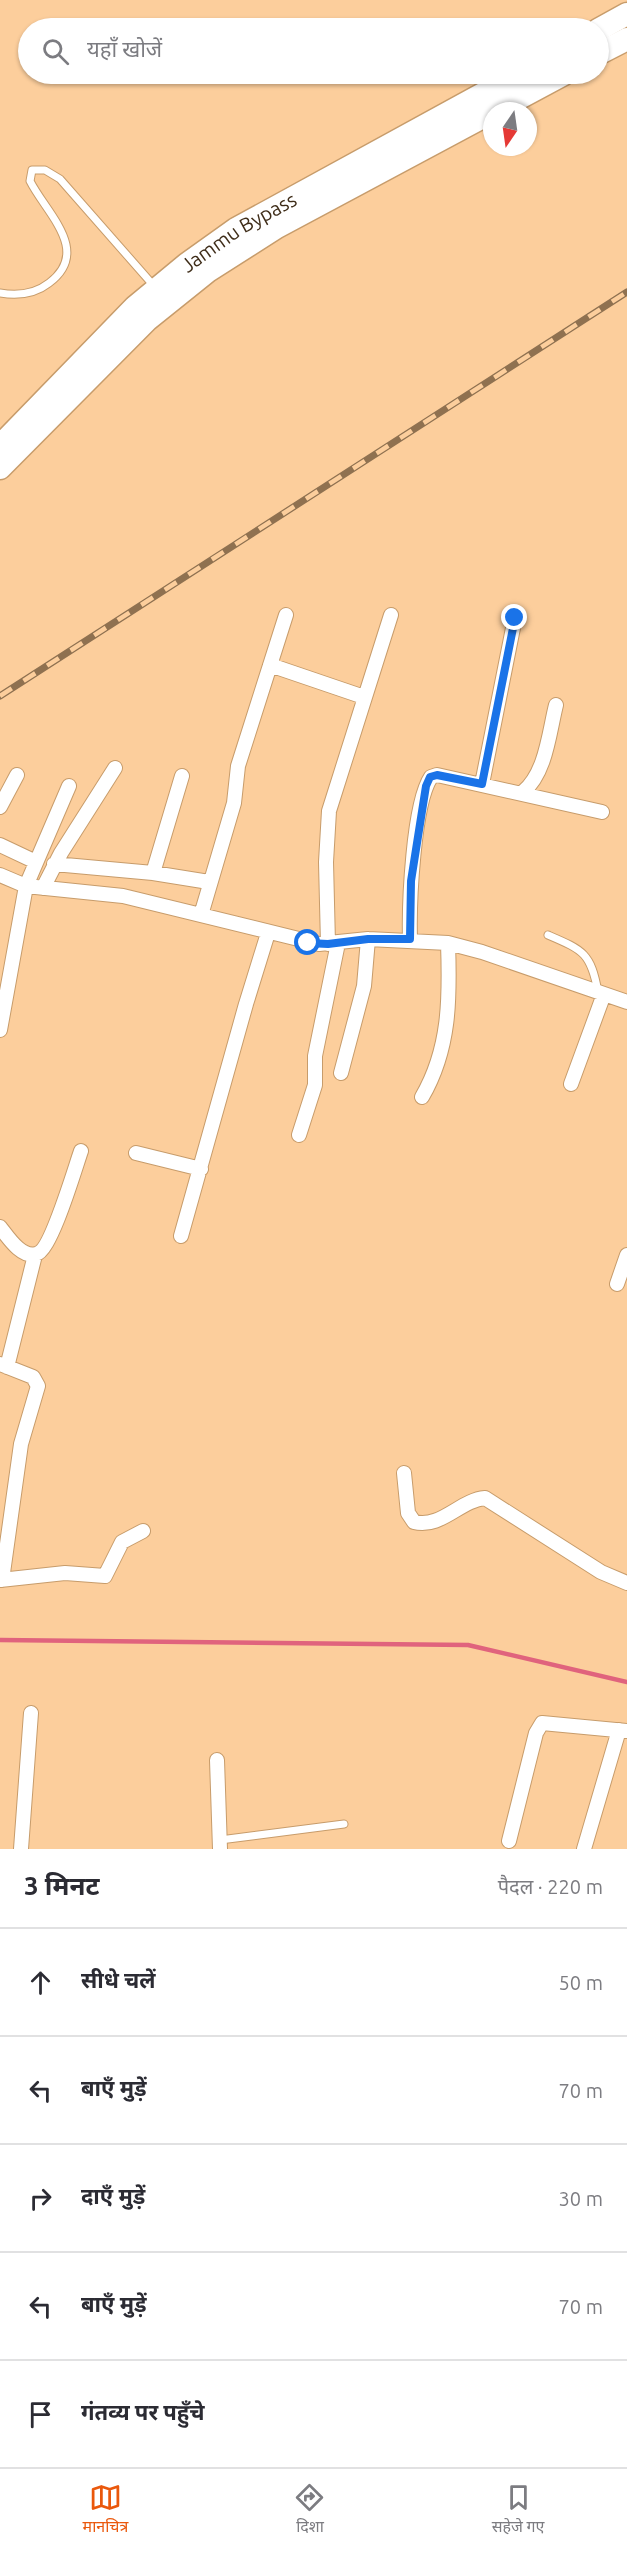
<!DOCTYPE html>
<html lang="hi">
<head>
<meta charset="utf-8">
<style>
  :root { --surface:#fff; --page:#f2f2f3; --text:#2b2b33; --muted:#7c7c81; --line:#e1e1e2; --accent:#ea580c }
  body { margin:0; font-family:Ubuntu,"Noto Sans Devanagari",sans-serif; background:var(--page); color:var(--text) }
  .compass { position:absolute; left:483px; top:102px; width:54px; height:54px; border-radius:50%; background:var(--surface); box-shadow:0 2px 4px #0004; rotate:193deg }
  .stop { position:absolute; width:18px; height:18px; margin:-14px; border:4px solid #1a73e8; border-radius:50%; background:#fff }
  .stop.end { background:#1a73e8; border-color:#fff; box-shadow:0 2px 6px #0008 }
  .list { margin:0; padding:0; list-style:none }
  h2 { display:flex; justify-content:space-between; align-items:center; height:78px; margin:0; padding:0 24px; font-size:26px }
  h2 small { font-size:20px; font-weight:400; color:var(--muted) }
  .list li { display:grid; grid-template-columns:39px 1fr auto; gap:18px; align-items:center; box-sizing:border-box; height:108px; padding:0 24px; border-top:2px solid var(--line) }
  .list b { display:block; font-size:22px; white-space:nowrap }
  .list em { font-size:20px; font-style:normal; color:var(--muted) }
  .icon { flex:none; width:33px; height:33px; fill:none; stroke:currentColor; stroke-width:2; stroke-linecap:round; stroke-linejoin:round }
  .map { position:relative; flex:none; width:627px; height:1849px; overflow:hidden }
  .search { position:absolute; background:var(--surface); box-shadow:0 2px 4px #0004; left:18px; right:18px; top:18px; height:66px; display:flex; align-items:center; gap:15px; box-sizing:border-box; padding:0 21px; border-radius:33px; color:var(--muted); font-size:22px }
  .sheet { height:618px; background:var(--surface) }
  nav { display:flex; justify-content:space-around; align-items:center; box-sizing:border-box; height:84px; border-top:2px solid var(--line); background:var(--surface); font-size:16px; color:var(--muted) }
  nav a { display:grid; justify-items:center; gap:3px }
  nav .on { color:var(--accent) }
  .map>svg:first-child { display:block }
</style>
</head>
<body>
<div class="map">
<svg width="627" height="1849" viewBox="0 0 627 1849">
  <rect width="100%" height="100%" fill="#fcce9c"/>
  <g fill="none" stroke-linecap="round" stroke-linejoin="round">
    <path stroke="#e0637d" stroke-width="4.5" d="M0 1640 468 1645 627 1682"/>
    <g stroke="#c79c6b" stroke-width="9">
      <path id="service" d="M0 293C18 296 35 294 49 283 92 251 46 213 30 181L32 170H45L60 179 154 286
        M548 935C583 950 591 953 598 992
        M220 1840 344 1824"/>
    </g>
    <g stroke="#c79c6b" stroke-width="16">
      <path id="minor" d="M270 665 364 697
        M482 784 515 618
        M523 792C546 773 549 733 556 705
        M0 807 17 775
        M0 845 36 862
        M54 864 153 873 209 882
        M153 873 182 776
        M0 875 26 886 69 786
        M43 888 61 853 115 768
        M201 915 234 803 238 766 286 615
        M410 939C409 905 413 804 431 777L437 775 602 812
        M328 944 326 862 329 811 391 615
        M0 1030 26 886 123 896 319 944 368 939 448 943 482 952 627 1002
        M341 1073 364 986 368 939
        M571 1084 604 994
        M422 1097C450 1049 450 998 448 943
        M299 1135 315 1085V1056L338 943
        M136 1153 201 1169
        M0 1227C8 1237 21 1258 36 1254 51 1251 75 1168 81 1151
        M181 1236 246 1004 268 933
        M617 1284 627 1255
        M0 1364 33 1377 38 1386 21 1444 2 1580
        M7 1367 35 1255
        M404 1473 408 1513 414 1522C441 1529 460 1500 485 1498L601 1572 627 1583
        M0 1580 65 1573 105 1576 122 1542 143 1531
        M217 1760 220 1849
        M509 1841 536 1733 542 1723 627 1731
        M21 1849 31 1713
        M584 1849 619 1730"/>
    </g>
    <g stroke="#c79c6b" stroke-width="25">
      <g id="trunk">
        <path d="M598 30 627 14"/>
        <path d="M598 54 627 39"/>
        <path d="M495 111 564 74"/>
        <path id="s1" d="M0 446 135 307 187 264 236 229 519 74"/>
        <path d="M0 468 147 320 208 271 277 227 492 112"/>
      </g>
    </g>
    <use href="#service" stroke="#fff" stroke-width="7"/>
    <use href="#minor" stroke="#fff" stroke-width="14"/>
    <use href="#trunk" stroke="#fff" stroke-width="22"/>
    <g stroke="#8f7150" stroke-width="7">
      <path id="rail" d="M0 696 627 292"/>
    </g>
    <use href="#rail" stroke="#fcce9c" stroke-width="4.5" stroke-dasharray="14" stroke-linecap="butt"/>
  </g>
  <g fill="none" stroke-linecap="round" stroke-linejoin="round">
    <path stroke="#1a73e8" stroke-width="8" d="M308 943 328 944 368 939H410L411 881 426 786 430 777 437 775 482 784 515 618"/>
  </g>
  <g text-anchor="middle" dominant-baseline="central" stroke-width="4.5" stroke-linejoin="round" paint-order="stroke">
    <g font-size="20" fill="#3f2d19" stroke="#fcce9c">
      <text stroke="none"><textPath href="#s1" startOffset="322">Jammu Bypass</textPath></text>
    </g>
  </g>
</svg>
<svg class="compass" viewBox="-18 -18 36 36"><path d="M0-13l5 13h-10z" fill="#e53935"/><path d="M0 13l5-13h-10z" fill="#7c7c81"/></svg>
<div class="stop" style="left:308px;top:943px"></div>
<div class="stop end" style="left:515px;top:618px"></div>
<div class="search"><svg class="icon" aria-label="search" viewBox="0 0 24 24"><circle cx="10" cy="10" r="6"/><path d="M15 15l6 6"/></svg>यहाँ खोजें</div>
</div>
<section class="sheet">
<h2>3 मिनट<small>पैदल · 220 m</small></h2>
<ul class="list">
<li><svg class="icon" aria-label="ahead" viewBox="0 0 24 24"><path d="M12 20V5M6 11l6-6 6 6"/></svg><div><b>सीधे चलें</b></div><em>50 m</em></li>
<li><svg class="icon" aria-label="left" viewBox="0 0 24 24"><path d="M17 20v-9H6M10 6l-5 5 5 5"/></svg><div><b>बाएँ मुड़ें</b></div><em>70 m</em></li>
<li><svg class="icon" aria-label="right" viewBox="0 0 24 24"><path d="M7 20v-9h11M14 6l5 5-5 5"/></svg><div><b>दाएँ मुड़ें</b></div><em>30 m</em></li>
<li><svg class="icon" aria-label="left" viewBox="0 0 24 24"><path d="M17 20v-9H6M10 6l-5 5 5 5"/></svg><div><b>बाएँ मुड़ें</b></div><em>70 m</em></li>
<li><svg class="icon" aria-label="arrive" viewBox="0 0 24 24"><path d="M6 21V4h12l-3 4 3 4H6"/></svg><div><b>गंतव्य पर पहुँचे</b></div></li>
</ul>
</section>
<nav>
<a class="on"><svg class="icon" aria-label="map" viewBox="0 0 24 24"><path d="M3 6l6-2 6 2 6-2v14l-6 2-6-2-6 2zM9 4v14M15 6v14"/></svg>मानचित्र</a>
<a><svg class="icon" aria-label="directions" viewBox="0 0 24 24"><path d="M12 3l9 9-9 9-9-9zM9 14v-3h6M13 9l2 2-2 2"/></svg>दिशा</a>
<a><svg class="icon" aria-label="saved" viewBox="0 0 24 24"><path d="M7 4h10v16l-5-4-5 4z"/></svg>सहेजे गए</a>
</nav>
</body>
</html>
